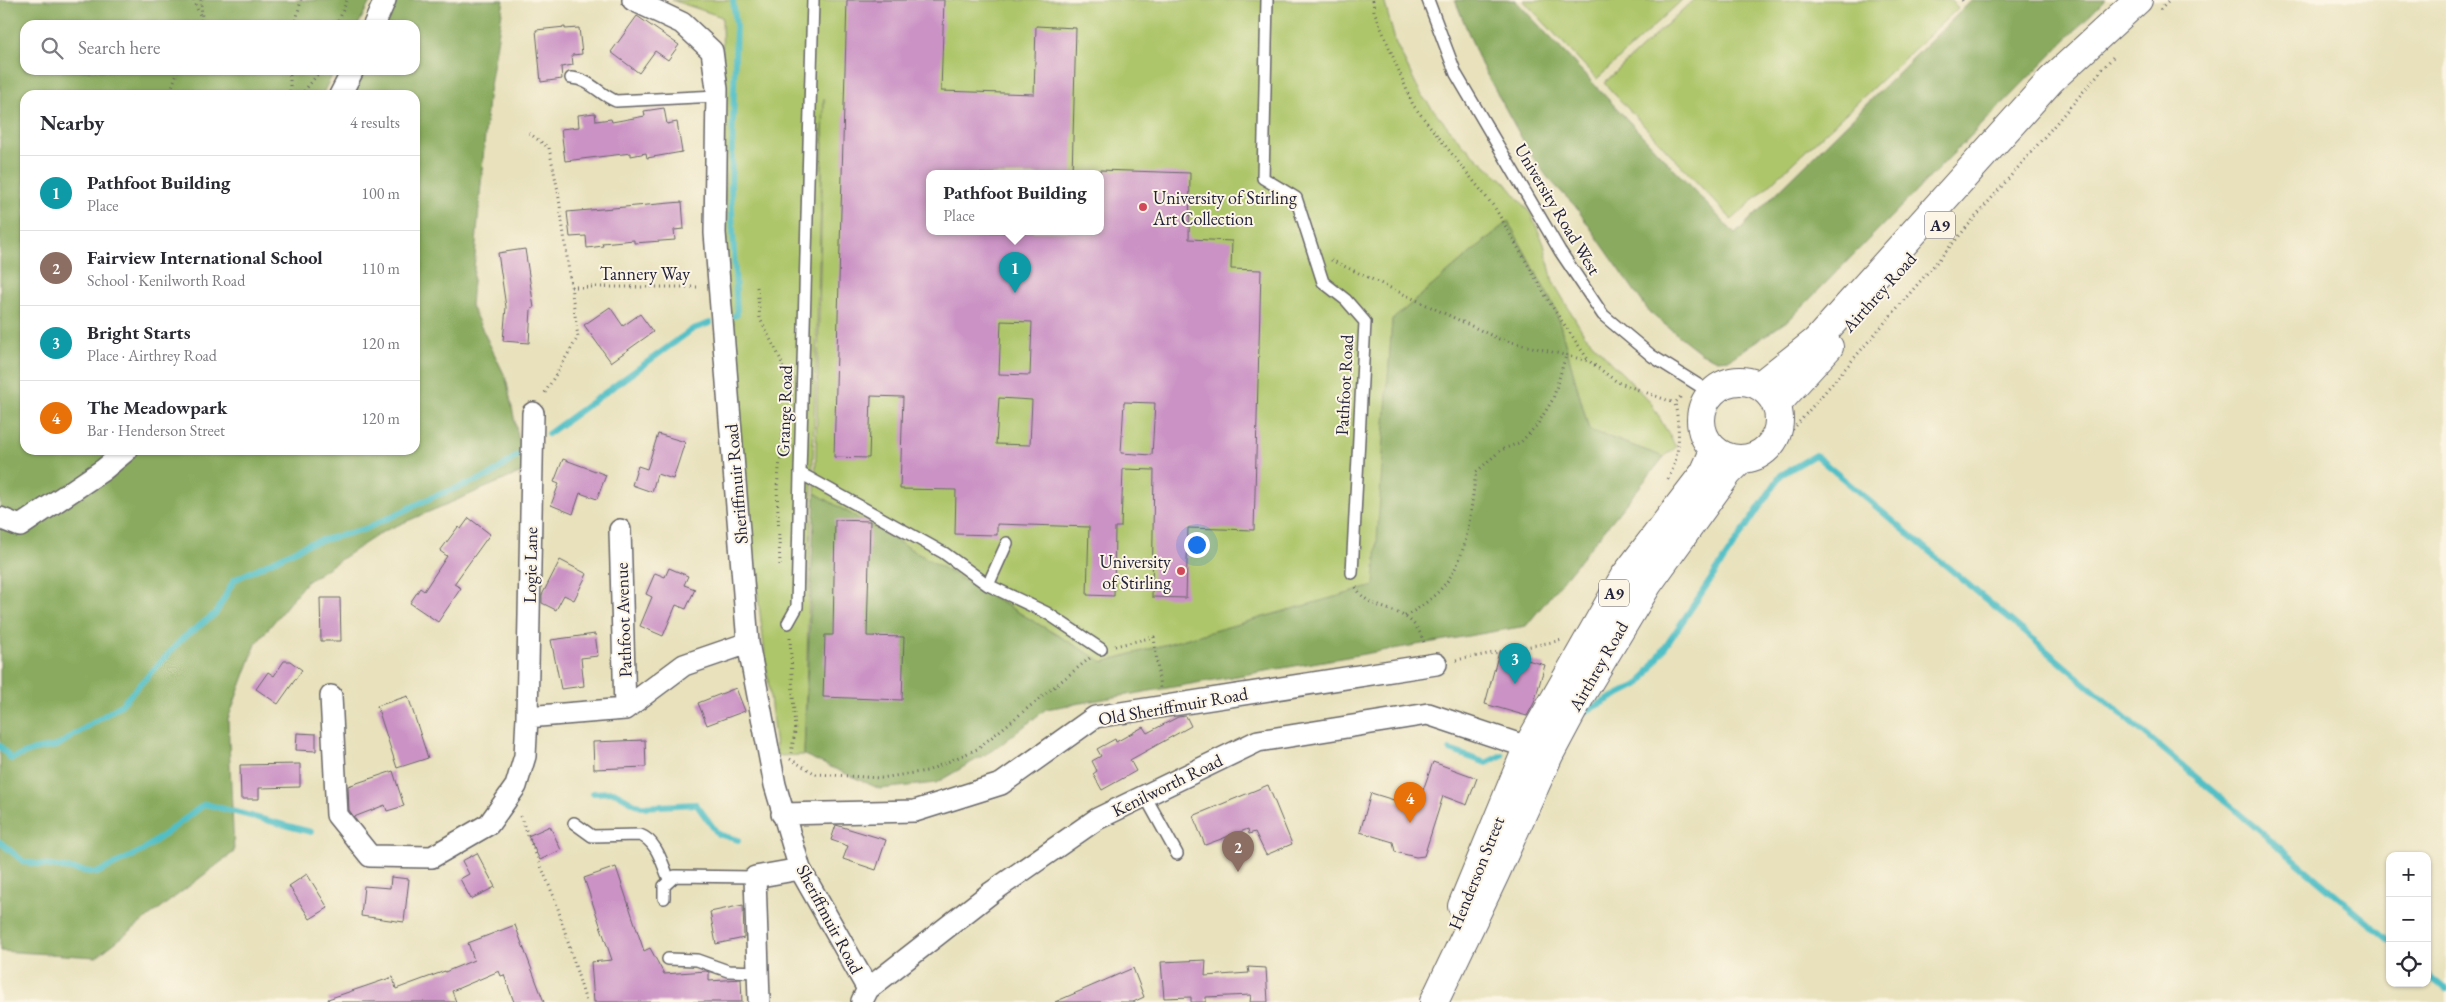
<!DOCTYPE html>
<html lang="en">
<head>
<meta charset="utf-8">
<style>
  :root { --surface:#fff; --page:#f7f7f7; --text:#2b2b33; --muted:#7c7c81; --line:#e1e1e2; --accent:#d1495b }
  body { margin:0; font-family:"EB Garamond",serif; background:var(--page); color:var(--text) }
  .controls { position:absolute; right:15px; bottom:15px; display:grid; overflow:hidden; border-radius:10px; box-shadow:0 1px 4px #0004 }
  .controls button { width:45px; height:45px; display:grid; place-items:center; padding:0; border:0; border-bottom:1px solid var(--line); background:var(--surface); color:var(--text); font:25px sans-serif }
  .you { position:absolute; left:1196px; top:544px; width:18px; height:18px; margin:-12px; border:4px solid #fff; border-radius:50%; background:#1a73e8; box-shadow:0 0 0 8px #1a73e833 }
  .badge { display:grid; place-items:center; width:32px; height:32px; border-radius:50%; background:var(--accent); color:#fff; font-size:16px; font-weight:700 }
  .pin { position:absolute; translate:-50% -41px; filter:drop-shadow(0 1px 2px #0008) }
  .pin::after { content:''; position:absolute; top:26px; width:18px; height:15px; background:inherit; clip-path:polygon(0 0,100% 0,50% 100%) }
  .popup { position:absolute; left:926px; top:170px; width:178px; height:65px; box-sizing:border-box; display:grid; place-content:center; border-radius:10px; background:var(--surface); filter:drop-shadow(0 1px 4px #0005); font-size:16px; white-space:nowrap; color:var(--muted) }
  .popup b { font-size:19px; color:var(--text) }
  .popup::after { content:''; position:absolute; left:50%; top:100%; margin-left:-10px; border:10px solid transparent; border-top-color:var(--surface) }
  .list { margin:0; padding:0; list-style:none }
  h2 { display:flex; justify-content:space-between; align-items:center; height:65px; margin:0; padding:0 20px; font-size:21px }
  h2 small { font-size:16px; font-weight:400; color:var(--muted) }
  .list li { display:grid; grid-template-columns:32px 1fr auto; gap:15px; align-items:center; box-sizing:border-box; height:75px; padding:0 20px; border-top:1px solid var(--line) }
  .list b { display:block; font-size:19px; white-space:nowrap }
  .list p { margin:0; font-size:16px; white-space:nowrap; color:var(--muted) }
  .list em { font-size:16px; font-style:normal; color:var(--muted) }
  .icon { flex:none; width:28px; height:28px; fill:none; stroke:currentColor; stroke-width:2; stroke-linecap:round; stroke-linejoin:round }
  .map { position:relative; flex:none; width:2446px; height:1002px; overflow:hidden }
  .search { position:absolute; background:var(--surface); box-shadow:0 1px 4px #0004; left:20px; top:20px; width:400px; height:55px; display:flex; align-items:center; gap:12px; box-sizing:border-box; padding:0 18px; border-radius:15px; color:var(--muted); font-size:19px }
  .panel { position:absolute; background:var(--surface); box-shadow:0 1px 4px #0004; left:20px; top:90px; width:400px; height:365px; border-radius:15px }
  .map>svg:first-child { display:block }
</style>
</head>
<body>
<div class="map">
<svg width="2446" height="1002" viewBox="0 0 2446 1002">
  <rect width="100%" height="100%" fill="#fcf5e5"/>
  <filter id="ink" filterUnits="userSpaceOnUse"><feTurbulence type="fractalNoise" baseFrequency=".02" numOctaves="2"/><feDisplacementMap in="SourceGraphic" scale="10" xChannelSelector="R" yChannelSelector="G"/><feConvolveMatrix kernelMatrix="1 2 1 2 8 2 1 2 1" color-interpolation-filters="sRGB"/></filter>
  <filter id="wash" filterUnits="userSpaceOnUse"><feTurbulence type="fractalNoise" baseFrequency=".0096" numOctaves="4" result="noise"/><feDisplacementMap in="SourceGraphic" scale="20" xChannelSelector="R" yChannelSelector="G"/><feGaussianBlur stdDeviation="1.12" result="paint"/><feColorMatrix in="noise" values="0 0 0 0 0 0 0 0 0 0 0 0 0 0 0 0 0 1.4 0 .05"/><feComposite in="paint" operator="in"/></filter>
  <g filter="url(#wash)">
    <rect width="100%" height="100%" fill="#e8e1bc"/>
    <path fill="#aec66b" stroke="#687453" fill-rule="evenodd" d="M672 0H1384L1396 44 1422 96 1463 145 1505 182 1531 214 1544 244 1553 282 1584 334 1651 403 1676 447 1664 457 1589 430 1556 310 1508 221 1392 321 1375 586 1103 662 815 493 824 98 804 755 777 756 727 335 722 17ZM930 174H1100V232H930Z
      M1523 0H1682L1597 79Z
      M1693 0H1951L1958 8 1732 220 1604 83Z"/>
    <path fill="#8aab5f" stroke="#56664d" d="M0 0H371L358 25H25V70H335L322 95H25V450H415V95H351L363 70H415V25H382L393 0H504L488 98 471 306 506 378 525 471 384 531 306 582 256 644 228 719 234 852 96 957 0 951Z
      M1455 0H1515L1735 234 1972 0H2105L1790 319 1730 359 1717 360 1701 353 1650 313 1575 206 1548 178 1531 155 1481 64Z
      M1508 221 1556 310 1589 430 1664 457 1526 626 1046 709 998 747 936 783 880 789 804 755 815 493 1103 662 1374 586 1392 320Z"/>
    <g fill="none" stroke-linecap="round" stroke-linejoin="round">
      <path stroke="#51bfc6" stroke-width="6" d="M733 0 736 25 731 189 737 315 734 316
        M548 434 693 329 710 323
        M1582 713 1641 683 1781 475 1815 455 2390 941
        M0 746 11 759 34 750 57 746 121 705 182 639 216 613 234 580 308 544 365 529 435 496 489 476 517 456
        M1450 750 1486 763 1502 755
        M593 793 614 792 641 807 696 804 718 834 738 840
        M0 842 24 862 97 873 142 851 205 804 311 832
        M2427 973 2446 989"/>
    </g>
    <g id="blocks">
      <path fill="#cb93c5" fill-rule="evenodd" d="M847 0H944L941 91 1034 94 1036 26 1076 28 1072 174H930V232H1100V170L1190 173 1189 239 1232 241 1231 269 1261 270 1254 530 1188 528 1186 598 1152 597 1154 470 1123 469 1121 527H1115L1114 596 1087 595 1089 527 997 524V535L955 534 956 490 900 489 903 397 871 396 869 458 834 457ZM1001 321 1032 322 1030 375 999 374ZM999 398 1032 400 1030 445 996 444ZM1124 402 1155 403 1152 455 1121 453Z
        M637 16 679 45 668 60 655 51 639 73 611 52Z
        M565 27V29L579 28 582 54 572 55 573 65 561 67 562 79 541 82 536 30Z
        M664 108 667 124 677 122 682 152 647 158 646 153 631 156V153L565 161 561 129 579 127 578 115 595 113 596 121 611 119 612 122 645 116 644 111Z
        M682 202 684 229 674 230 675 240 634 243V240L602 243 603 246 587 248 586 236 570 237 567 212Z
        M525 249 534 308 531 309 529 343 503 341 506 307 498 253Z
        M610 307 623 326 640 314 653 332 611 362 584 325Z
        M658 434 685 442 673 479 657 474 652 492 632 485 638 466 647 469Z
        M563 459 606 475 597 499 580 493 573 514 551 505 559 484 554 482Z
        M469 518 490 534 454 584 461 588 438 622 410 603 420 588 424 591 447 556 440 551 458 527 461 529Z
        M835 520 870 521 867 636 904 637 902 700 823 697 825 635H833Z
        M560 560 587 574 574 600 564 595 556 610 542 603V595Z
        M669 568 688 576 684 585 695 589 686 609 676 605 663 636 640 626 652 597 646 594 655 573 665 577Z
        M320 598H340L341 641H321Z
        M595 634 598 656 581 658 584 686 561 689 551 640Z
        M1499 652 1545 665 1534 703 1527 716 1485 704Z
        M284 661H290L302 670 278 704 256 689 268 672 274 676Z
        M736 688 745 711 707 725 698 703Z
        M408 696 428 758 397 768 377 706Z
        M1186 716 1191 726 1130 760 1136 771 1102 790 1093 774 1097 771 1092 761 1101 756 1097 749 1115 739 1116 742 1143 727 1147 733 1178 717Z
        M297 733 316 734V751L296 750Z
        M645 740 646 767 594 769 593 742Z
        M1433 762 1477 778 1467 805 1443 796 1424 856 1416 857 1395 852 1393 842 1360 832 1371 793 1417 807Z
        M300 764V787L259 788V799H241L240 765Z
        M393 771 404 806 387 811 385 805 354 817 349 810 348 786Z
        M1268 785 1292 844 1266 855 1255 832 1249 834 1248 829 1205 845 1193 816Z
        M836 825 886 840 876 870 843 859 848 846 831 840Z
        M550 826 561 850 540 860 528 836Z
        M477 853 495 887 471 899 460 879 469 874 462 861Z
        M616 867 644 951 650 948 664 974 706 971 709 972V981L741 979 742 1002H594L591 962 612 960 584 878Z
        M307 874 328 908 310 919 289 886Z
        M391 877 409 879 404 922 361 916 364 886 390 888Z
        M743 905 744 938 716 944 710 912Z
        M515 925 544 1002H514L504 975 501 976 499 971 452 991 456 1002H329L328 999 393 977 396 989 445 971V972L474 960 468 943Z
        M1206 960 1205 976 1249 973 1248 967 1266 968 1268 1002H1250L1251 995 1206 997V1002H1191V997L1164 998 1161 962Z
        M1133 968 1144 997 1133 1002H1055Z"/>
    </g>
  </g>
  <g filter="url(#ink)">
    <use href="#blocks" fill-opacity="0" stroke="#676568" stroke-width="1"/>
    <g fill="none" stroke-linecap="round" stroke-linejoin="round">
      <g stroke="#676568" stroke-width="14">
        <path id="service" d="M813 0 800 473 944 553 988 585 1047 613 1101 649
          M1267 0 1263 178 1296 198 1323 282 1346 300 1365 322 1352 573
          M1428 0 1456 74 1560 251 1603 315 1652 356 1711 393
          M571 78C590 79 600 95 616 101L717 96
          M988 585 1007 543
          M788 623 797 607 800 473
          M1145 796 1177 854
          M574 823 592 836 640 835C657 841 662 864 669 879
          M664 898V886L675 876 755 877
          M668 959 697 960 728 971 759 972"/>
      </g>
      <g stroke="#676568" stroke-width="24">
        <path id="minor" d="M633 0 682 23 712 51 717 89 715 233 748 643 775 785 800 869 868 989
          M374 25 385 0
          M340 95 353 70
          M0 518 20 526 103 470 127 450
          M620 530 625 709
          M331 696 337 815 370 856 432 857 489 824 516 786 525 756 527 717 625 709 684 665 748 643
          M527 717 533 413
          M782 814 915 811 1001 784 1095 717 1436 664
          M759 1000 755 877 800 869
          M862 1001 868 989 992 892 1097 819 1258 741 1428 714 1542 752"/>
      </g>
      <g stroke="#676568" stroke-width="30">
        <path id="primary" d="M1701 420a39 39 0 1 1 78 0a39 39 0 1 1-78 0Z
          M1759 386 1816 341 2051 80 2138 0
          M1776 405 1829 347
          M1462 906 1528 746 1624 577 1704 473 1714 451
          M1434 1002 1495 874 1549 755 1581 695 1648 584 1728 473 1741 460"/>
      </g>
      <path stroke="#676568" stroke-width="3" stroke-dasharray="1 4" stroke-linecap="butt" d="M193 0 200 15
        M1373 0 1374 11 1413 105 1495 208 1551 305 1589 361
        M1962 0 1963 2
        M2160 10 2170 0
        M199 25 202 18 201 0
        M295 25 301 0
        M337 25 347 0
        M290 70V95
        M169 95 178 70
        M301 95 321 70
        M529 133 549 148 558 191 578 337 543 396
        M1331 260 1499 339 1589 361 1617 382 1675 403
        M571 287H700
        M757 287 760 319 781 360 786 383
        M1765 465 1794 428 2113 57
        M1668 479C1681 455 1680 430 1675 403L1683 394
        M780 565 777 487 784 424
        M1356 587C1372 618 1412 599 1425 646
        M1405 616C1469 582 1467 534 1476 472L1501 450 1521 442 1537 425 1553 399 1566 355
        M790 638 795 732 791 753
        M1115 646 1154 637 1160 688
        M1456 660 1563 640
        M790 759 816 774 881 778 927 771 977 749 1090 658
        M520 816 556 902 586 1002"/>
      <use href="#service" stroke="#fff" stroke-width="11"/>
      <use href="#minor" stroke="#fff" stroke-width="21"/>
      <use href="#primary" stroke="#fff" stroke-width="28"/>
    </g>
  </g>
  <g fill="#d1495b" stroke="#fcf5e5" stroke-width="2">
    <circle cx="1143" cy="207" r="5"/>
    <circle cx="1181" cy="571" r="5"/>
  </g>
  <g text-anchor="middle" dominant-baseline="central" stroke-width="4" stroke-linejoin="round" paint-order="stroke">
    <g fill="#fcf5e5" stroke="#63616e" stroke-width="1">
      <rect x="1925" y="211.5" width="30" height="27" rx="4"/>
      <rect x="1599" y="579.5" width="30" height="27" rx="4"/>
    </g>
    <g font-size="16" font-weight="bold" fill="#22223b">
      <text x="1940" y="225">A9</text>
      <text x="1614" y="593">A9</text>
    </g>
    <g font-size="18" fill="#22223b" stroke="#fcf5e5" text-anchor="start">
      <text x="1153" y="197">University of Stirling<tspan x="1153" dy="21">Art Collection</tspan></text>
      <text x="1171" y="561" text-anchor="end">University<tspan x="1171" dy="21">of Stirling</tspan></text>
    </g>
    <g font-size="18" fill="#22223b" stroke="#fcf5e5">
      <text transform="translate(1558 209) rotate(59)">University Road West</text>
      <text x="645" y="273">Tannery Way</text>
      <text transform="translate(1879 292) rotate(-48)">Airthrey Road</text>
      <text transform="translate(1344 385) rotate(-87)">Pathfoot Road</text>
      <text transform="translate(784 411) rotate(-88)">Grange Road</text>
      <text transform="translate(736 484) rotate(-95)">Sheriffmuir Road</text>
      <text transform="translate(530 565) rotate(-89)">Logie Lane</text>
      <text transform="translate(623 620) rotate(-92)">Pathfoot Avenue</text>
      <text transform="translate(1598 666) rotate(-60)">Airthrey Road</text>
      <text transform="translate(1173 706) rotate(-10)">Old Sheriffmuir Road</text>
      <text transform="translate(1167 785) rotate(-26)">Kenilworth Road</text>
      <text transform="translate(1476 873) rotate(-68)">Henderson Street</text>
      <text transform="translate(830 919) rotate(62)">Sheriffmuir Road</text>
    </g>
  </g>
</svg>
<div class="controls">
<button>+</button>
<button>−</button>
<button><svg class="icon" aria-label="locate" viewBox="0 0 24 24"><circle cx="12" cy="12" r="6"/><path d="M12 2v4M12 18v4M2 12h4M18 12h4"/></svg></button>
</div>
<div class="you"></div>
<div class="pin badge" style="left:1015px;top:293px;background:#0f9aa8">1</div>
<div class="popup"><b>Pathfoot Building</b>Place</div>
<div class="pin badge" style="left:1238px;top:872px;background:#8d6e63">2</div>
<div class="pin badge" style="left:1515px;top:684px;background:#0f9aa8">3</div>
<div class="pin badge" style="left:1410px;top:823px;background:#e8710a">4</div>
<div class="search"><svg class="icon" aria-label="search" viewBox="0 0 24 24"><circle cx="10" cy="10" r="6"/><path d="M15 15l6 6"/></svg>Search here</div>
<section class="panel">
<h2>Nearby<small>4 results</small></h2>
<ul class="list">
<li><span class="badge" style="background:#0f9aa8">1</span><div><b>Pathfoot Building</b><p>Place</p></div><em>100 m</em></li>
<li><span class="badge" style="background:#8d6e63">2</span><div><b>Fairview International School</b><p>School · Kenilworth Road</p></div><em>110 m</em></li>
<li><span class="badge" style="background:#0f9aa8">3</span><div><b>Bright Starts</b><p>Place · Airthrey Road</p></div><em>120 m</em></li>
<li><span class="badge" style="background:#e8710a">4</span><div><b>The Meadowpark</b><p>Bar · Henderson Street</p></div><em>120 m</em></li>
</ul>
</section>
</div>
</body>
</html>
